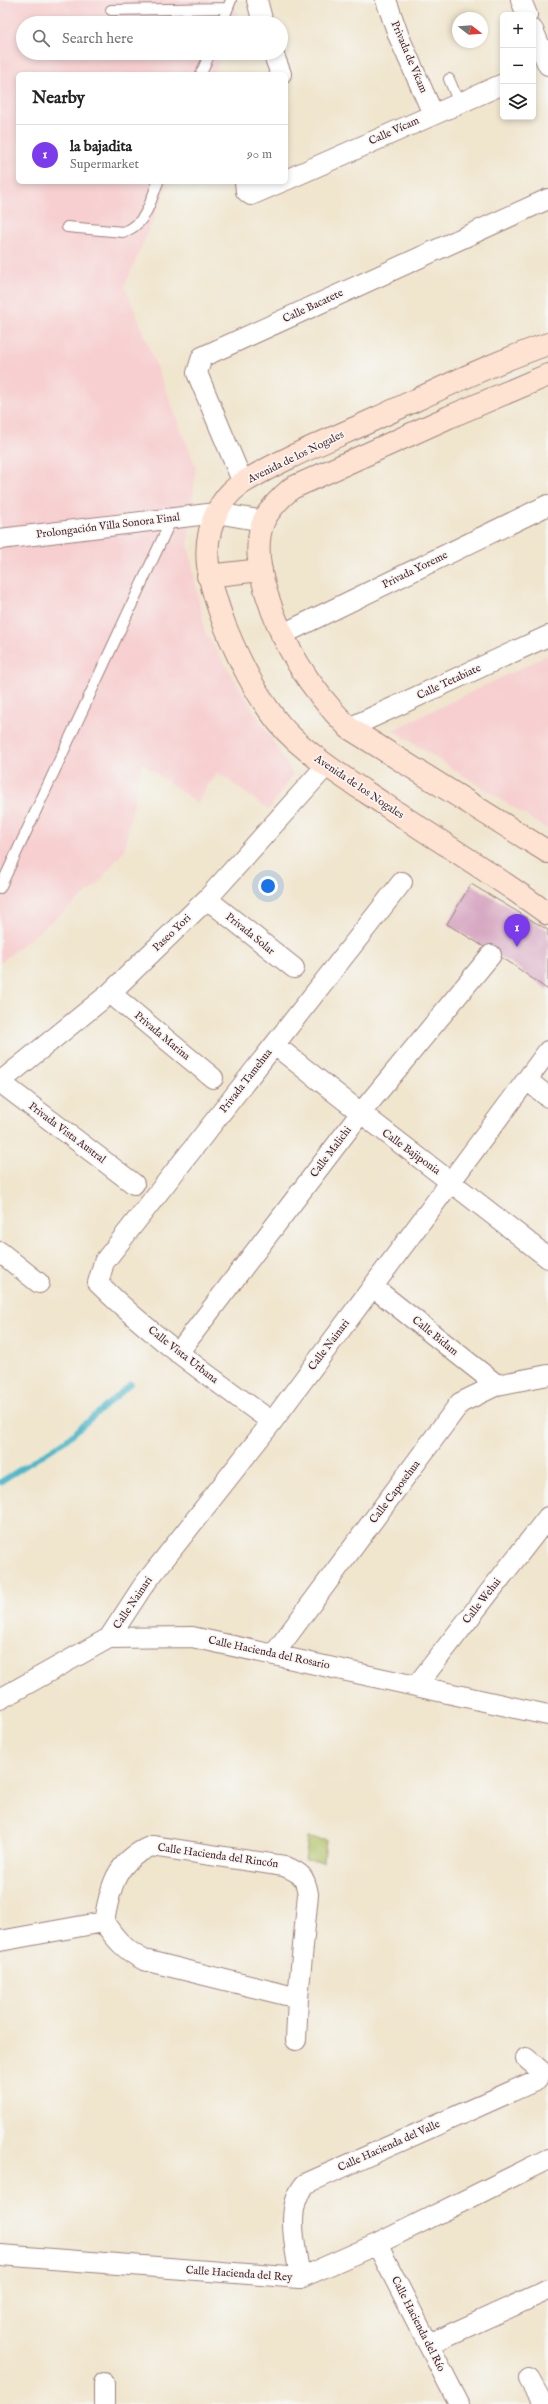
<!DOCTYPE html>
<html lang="en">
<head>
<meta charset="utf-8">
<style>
  :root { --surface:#fff; --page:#f2f2f2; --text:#222; --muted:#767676; --line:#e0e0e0; --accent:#7c3aed }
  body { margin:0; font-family:"IM FELL English",serif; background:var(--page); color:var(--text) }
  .controls { position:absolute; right:12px; top:12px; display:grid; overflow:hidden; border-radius:6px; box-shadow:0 2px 6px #0003 }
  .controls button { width:36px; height:36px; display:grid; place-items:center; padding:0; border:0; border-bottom:1px solid var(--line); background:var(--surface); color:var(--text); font:20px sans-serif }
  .compass { position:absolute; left:452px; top:12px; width:36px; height:36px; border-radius:50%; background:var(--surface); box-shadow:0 2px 6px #0003; rotate:107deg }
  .you { position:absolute; left:268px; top:886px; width:14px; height:14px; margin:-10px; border:3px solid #fff; border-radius:50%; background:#1a73e8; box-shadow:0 0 0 6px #1a73e833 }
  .badge { display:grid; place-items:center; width:26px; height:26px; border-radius:50%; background:var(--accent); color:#fff; font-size:13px; font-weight:700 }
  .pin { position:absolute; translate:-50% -33px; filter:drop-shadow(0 1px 2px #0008) }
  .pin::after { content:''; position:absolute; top:21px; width:14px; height:12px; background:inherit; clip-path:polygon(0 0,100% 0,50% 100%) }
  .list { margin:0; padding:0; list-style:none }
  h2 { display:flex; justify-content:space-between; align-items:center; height:52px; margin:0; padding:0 16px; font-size:17px }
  h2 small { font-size:13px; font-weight:400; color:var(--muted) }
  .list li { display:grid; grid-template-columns:26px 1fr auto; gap:12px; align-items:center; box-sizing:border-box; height:60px; padding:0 16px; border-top:1px solid var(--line) }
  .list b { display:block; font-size:15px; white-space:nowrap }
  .list p { margin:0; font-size:13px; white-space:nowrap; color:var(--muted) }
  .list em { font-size:13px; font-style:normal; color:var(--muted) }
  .icon { flex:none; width:22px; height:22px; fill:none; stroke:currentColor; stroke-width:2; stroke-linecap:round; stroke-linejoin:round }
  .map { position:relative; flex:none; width:548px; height:2404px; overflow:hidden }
  .search { position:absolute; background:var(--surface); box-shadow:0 2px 6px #0003; left:16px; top:16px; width:272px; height:44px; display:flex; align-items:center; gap:10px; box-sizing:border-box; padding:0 14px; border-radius:22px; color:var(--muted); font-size:15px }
  .panel { position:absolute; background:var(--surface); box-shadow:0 2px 6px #0003; left:16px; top:72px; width:272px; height:112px; border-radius:6px }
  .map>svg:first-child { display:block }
</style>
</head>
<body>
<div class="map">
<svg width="548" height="2404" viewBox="0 0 548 2404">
  <rect width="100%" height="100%" fill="#f6f6f2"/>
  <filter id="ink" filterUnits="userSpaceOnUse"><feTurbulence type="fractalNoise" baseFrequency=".025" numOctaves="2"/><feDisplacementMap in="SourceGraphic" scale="8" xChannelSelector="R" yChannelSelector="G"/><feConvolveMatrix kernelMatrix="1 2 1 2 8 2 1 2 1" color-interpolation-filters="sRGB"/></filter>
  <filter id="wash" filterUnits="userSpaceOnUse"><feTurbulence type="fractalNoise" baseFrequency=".012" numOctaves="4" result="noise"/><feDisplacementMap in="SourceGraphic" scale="16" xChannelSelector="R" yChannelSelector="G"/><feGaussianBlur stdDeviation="0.9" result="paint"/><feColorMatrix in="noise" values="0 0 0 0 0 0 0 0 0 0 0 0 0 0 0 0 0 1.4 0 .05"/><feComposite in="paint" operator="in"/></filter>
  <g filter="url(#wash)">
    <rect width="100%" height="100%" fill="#f0e5cd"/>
    <path fill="#f7cfd0" d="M0 0H233L238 19 236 23H23V53H223L214 74H18V182H169L125 286 196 467 188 543 205 632 293 774 269 810 217 772 197 803 142 763 124 850 96 886 0 963Z
      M548 655V830L393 730Z"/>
    <path fill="#acbe62" stroke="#7b6e46" d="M308 1838 326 1840 324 1862 305 1860Z"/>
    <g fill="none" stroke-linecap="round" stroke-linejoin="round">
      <path stroke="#4cb7c9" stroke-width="5.5" d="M0 1482 65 1441 131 1384"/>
    </g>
    <g id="blocks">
      <path fill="#d7a8c2" d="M471 884 548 930V990L512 964 447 924Z"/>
    </g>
  </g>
  <g filter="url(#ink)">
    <use href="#blocks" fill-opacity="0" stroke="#9d827c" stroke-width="1"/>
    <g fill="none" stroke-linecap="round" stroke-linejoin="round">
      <g stroke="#9d827c" stroke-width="12">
        <path id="service" d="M111 10 228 8
          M222 23 231 0
          M201 74 210 53
          M449 79 459 103
          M67 227 123 232C146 225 150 202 158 182
          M0 888 172 518"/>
      </g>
      <g stroke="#9d827c" stroke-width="22">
        <path id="minor" d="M257 0 263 23
          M386 0 399 37 433 114
          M521 0 527 15
          M533 30 548 65
          M273 53 281 74
          M286 180 503 84
          M245 182 246 191 251 195 281 182
          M243 483 197 373 202 357 548 199
          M0 539 216 513 264 521
          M281 635 548 505
          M349 728 548 636
          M207 899 294 968
          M110 993 213 1078
          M275 1045C365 1118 458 1186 548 1258
          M527 1080 548 1097
          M0 1082 110 993 207 899 326 766
          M0 1082 134 1184
          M0 1252 39 1283
          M373 1287 497 1385
          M178 1353 360 1114 491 955
          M272 1422C212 1378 151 1336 98 1283L104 1262 402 882
          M109 1638 143 1586 272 1422 548 1051
          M274 1654 460 1403 497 1385 548 1375
          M417 1685 548 1517
          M0 1699 109 1638 192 1637 548 1715
          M0 1941 104 1922
          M296 2040 298 1998 308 1894C305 1876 301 1873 284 1866L152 1846C116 1860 110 1887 104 1922 115 1939 126 1951 144 1960L298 1998
          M377 2244 459 2404
          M0 2255 300 2278 377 2244 548 2159
          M300 2278C296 2249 284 2208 305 2184L537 2080 539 2077 540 2070 526 2058
          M429 2344 548 2290
          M529 2379 543 2404
          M104 2404V2383"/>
      </g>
      <g stroke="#9d827c" stroke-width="24">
        <path id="secondary" d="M548 344C489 364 432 393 375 419 332 439 285 457 244 482 234 488 227 495 221 505 196 545 210 585 225 626 241 665 264 713 296 741 323 765 354 784 384 804 439 841 495 875 548 914
          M548 375 449 417 292 488C281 497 271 507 264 520 254 543 259 569 266 592 282 645 310 689 349 728L548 852
          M208 576 261 570"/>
      </g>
      <use href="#service" stroke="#fff" stroke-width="10"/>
      <use href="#minor" stroke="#fff" stroke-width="20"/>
      <use href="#secondary" stroke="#fee3d2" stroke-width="22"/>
    </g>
  </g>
  <g text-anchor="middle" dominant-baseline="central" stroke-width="3.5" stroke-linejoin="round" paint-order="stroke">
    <g font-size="11" fill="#4a1f2b" stroke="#f6f6f2">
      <text transform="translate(409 57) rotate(67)">Privada de Vícam</text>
      <text transform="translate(394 131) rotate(-24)">Calle Vícam</text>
      <text transform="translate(313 306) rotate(-25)">Calle Bacatete</text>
      <text transform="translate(296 457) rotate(-26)">Avenida de los Nogales</text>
      <text transform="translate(108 526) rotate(-7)">Prolongación Villa Sonora Final</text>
      <text transform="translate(415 570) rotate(-26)">Privada Yoreme</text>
      <text transform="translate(449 682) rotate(-25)">Calle Tetabiate</text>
      <text transform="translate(359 787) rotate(34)">Avenida de los Nogales</text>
      <text transform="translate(172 933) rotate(-44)">Paseo Yori</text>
      <text transform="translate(250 934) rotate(39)">Privada Solar</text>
      <text transform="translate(162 1036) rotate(40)">Privada Marina</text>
      <text transform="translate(246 1081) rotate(-52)">Privada Tamehua</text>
      <text transform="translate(67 1133) rotate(37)">Privada Vista Austral</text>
      <text transform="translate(331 1152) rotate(-53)">Calle Malichi</text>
      <text transform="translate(411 1152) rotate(36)">Calle Bajiponia</text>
      <text transform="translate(435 1336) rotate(39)">Calle Bidam</text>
      <text transform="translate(329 1345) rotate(-53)">Calle Nainari</text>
      <text transform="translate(183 1355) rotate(38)">Calle Vista Urbana</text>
      <text transform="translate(395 1492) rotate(-53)">Calle Caposehua</text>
      <text transform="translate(482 1601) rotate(-52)">Calle Wehai</text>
      <text transform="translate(133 1603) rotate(-56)">Calle Nainari</text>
      <text transform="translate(269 1653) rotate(12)">Calle Hacienda del Rosario</text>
      <text transform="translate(218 1856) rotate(8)">Calle Hacienda del Rincón</text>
      <text transform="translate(389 2146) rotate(-24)">Calle Hacienda del Valle</text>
      <text transform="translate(239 2274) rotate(4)">Calle Hacienda del Rey</text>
      <text transform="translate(418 2324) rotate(63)">Calle Hacienda del Río</text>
    </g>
  </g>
</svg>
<div class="controls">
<button>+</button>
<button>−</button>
<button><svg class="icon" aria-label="layers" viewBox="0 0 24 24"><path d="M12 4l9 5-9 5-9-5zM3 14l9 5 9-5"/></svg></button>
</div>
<svg class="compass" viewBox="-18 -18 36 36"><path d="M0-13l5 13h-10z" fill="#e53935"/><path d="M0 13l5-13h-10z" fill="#767676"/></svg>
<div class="you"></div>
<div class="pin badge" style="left:517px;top:947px">1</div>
<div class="search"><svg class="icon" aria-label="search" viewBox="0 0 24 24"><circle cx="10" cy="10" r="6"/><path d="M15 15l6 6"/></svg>Search here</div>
<section class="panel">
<h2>Nearby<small></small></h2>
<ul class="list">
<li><span class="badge">1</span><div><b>la bajadita</b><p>Supermarket</p></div><em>90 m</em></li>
</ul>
</section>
</div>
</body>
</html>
